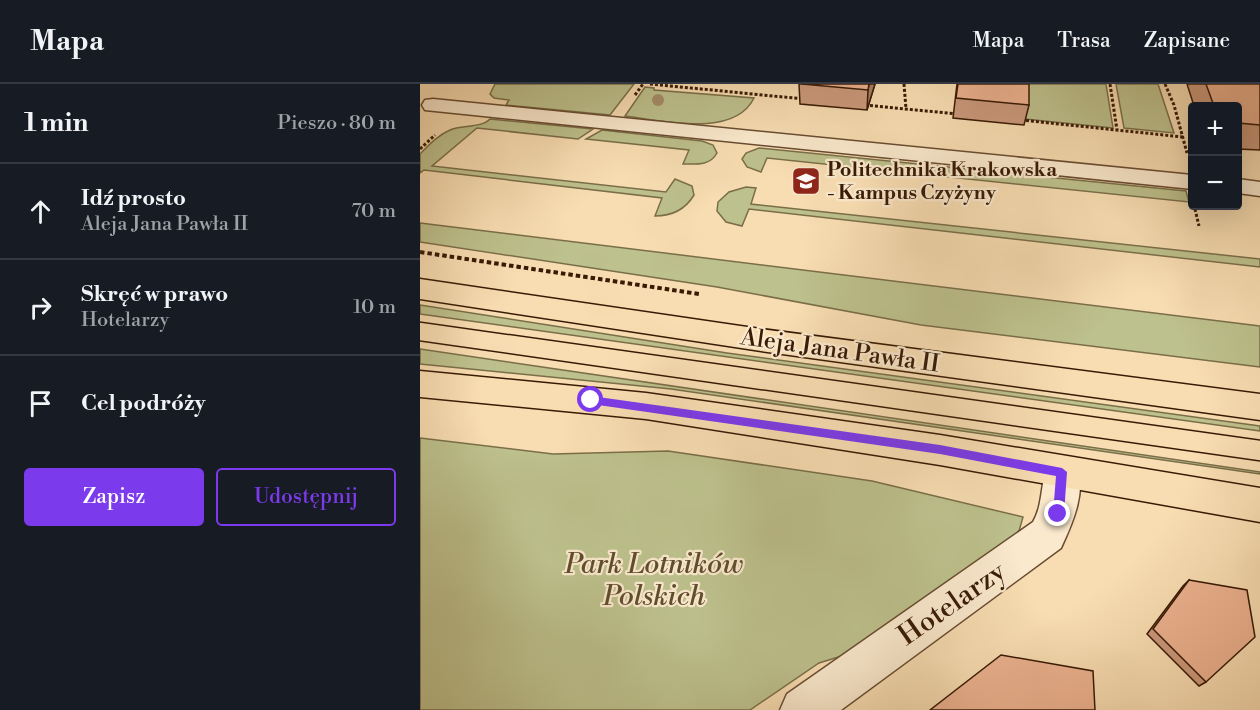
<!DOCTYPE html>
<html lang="pl">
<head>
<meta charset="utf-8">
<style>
  :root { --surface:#171b24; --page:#242831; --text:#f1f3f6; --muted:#9ea1a6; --line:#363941; --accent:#7c3aed }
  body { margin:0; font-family:"Libre Bodoni",serif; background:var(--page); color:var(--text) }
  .controls { position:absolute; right:18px; top:18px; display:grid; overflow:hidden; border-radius:6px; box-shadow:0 6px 24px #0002 }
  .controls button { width:54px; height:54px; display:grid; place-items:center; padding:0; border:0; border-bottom:2px solid var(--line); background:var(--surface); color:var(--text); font:30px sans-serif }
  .stop { position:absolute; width:18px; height:18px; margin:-14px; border:4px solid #7c3aed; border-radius:50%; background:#fff }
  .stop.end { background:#7c3aed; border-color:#fff; box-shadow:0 2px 6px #0008 }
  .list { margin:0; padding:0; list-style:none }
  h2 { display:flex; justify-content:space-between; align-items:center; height:78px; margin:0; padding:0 24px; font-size:26px }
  h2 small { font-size:20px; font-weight:400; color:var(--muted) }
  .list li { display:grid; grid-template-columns:39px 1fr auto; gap:18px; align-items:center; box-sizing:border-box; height:96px; padding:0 24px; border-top:2px solid var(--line) }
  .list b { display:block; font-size:22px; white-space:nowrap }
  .list p { margin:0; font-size:20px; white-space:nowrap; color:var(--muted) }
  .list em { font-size:20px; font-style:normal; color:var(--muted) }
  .actions { display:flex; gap:12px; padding:18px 24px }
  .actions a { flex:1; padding:14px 0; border:2px solid var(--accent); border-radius:6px; text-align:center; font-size:21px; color:var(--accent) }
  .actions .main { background:var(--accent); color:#fff }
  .icon { flex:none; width:33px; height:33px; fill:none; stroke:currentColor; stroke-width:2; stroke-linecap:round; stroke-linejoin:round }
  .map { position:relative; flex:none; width:840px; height:626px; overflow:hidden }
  header { display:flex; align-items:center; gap:36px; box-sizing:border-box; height:84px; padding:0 30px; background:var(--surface); border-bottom:2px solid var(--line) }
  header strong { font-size:28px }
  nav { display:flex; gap:33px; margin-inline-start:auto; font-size:21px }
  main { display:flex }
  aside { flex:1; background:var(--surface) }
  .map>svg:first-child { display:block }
</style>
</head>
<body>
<header>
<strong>Mapa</strong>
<nav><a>Mapa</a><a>Trasa</a><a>Zapisane</a></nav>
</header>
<main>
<aside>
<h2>1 min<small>Pieszo · 80 m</small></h2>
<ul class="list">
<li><svg class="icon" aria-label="ahead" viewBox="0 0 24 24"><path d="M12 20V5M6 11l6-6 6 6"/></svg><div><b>Idź prosto</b><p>Aleja Jana Pawła II</p></div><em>70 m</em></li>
<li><svg class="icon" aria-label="right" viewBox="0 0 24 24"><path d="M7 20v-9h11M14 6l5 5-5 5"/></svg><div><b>Skręć w prawo</b><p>Hotelarzy</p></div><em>10 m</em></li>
<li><svg class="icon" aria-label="arrive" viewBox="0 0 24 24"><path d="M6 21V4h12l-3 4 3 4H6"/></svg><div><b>Cel podróży</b></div></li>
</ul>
<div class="actions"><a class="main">Zapisz</a><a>Udostępnij</a></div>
</aside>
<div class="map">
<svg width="840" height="626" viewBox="0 0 840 626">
  <rect width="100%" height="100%" fill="#f8ddb2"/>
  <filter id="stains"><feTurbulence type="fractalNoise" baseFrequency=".00333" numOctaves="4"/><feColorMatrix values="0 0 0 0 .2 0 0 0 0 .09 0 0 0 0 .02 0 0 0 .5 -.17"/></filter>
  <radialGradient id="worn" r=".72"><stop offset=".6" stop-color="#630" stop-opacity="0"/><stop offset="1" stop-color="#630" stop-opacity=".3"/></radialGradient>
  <path fill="#bdc18d" stroke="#7a6e49" stroke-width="1.5" d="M75 0H214L190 31 86 21 89 16 74 14 70 10Z
    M605 0H686L693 44 605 35Z
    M696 0H738L754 49 704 44Z
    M225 3 234 4V6L334 14C314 55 241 36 205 32Z
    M70 35 173 45 158 55 57 44 12 82 246 108 255 95 272 102 274 111C265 126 252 132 235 132L242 114 4 86 0 89V70C9 61 18 51 30 46 41 41 62 44 70 35Z
    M182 46 282 57 293 61 297 69C290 82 276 80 263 80L269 66 166 55Z
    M339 64 766 107 769 118 347 74 341 88 327 83 322 75 326 69Z
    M326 103 336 104 331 120 840 175V183L329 125 322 142 306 138 297 127 298 118 309 108Z
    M0 139 840 242V283L501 241 297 203 0 158Z
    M0 221 307 269 840 342V347L0 230Z
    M0 265 840 388V390L251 305 0 280Z
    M0 354 133 370 248 367 452 397 603 433 599 447 593 453 425 571 399 579 330 626H0Z"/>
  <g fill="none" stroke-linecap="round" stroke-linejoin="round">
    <g stroke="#684b30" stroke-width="3">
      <path id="minor" d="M13 15 772 91V105L5 26 2 21 5 16Z
        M818 95 840 98V112L818 109Z
        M642 372 655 377C668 405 653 438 641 464L421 626H360L367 610 613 438C624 419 620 397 629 377Z"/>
    </g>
    <g stroke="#381a05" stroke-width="3">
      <path id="major" d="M0 195 341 245 840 310V336L341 267 0 215Z
        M0 287 226 309 520 351 840 404V438L520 381 226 335 0 313Z"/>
    </g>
    <path stroke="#381a05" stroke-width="3" stroke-dasharray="3 2" stroke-linecap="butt" d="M230 0 384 15
      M484 0 486 25
      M690 0 697 46
      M745 0 754 21 767 69
      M215 11 223 0
      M445 21 537 30
      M601 36 763 53
      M0 65 15 51
      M775 125 779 142"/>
    <path stroke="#381a05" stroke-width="4" stroke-dasharray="4.5 3" stroke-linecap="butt" d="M0 168 279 210"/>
    <use href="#minor" fill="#fae9cd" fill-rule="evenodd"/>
    <use href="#major" fill="#f8ddb2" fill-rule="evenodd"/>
    <path stroke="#381a05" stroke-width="1.5" d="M0 238 840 356
      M0 257 840 377"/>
  </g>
  <circle fill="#a48d69" cx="238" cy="16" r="6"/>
  <path fill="#cb997c" stroke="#381a05" stroke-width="1.5" d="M379 0H455L447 26 380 20Z
    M537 0 609 21 604 41 533 34Z
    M767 0H840V66L818 65V22H774Z
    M769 496 786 598 779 602 727 550 763 502Z"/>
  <path fill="#a57d65" stroke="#381a05" stroke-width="1.5" d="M449 0H455L447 26 448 6Z"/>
  <path fill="#ecb290" stroke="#381a05" stroke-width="1.5" d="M382 0H449L448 6Z
    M538 0H609V21L536 14Z
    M786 0H840V41L818 39V22H794Z
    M769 496 827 506 835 553 786 598 733 545Z
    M581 571 673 587 675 626H510Z"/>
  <path fill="#7c3aed" d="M171 312 520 361 642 384 647 388 644 430 638 435 633 430 636 392 520 370 171 320 166 316Z"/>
  <defs>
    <g id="university-square" transform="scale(1.5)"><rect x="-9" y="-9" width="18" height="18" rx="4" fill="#8f2418" stroke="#fae9cd"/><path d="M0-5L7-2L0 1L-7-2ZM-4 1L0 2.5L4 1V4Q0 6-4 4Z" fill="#fff"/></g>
  </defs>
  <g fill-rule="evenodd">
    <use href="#university-square" x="386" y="97"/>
  </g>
  <g text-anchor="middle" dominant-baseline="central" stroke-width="4.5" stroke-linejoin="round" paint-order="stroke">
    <g font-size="20" font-weight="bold" fill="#381a05" stroke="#fae9cd" text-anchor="start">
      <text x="407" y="86">Politechnika Krakowska<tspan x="407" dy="23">- Kampus Czyżyny</tspan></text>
    </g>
    <g font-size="24" fill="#381a05" stroke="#fae9cd">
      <text transform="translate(420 267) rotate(8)">Aleja Jana Pawła II</text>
    </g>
    <g font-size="28" font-style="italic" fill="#604c2e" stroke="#fae9cd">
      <text x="234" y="480">Park Lotników<tspan x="234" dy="32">Polskich</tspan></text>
    </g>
    <g font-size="28" fill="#381a05" stroke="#fae9cd">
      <text transform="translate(532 520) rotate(-35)">Hotelarzy</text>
    </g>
  </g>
  <rect width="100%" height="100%" filter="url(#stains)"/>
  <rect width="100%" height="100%" fill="url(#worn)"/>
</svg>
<div class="controls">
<button>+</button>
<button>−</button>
</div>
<div class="stop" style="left:171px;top:316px"></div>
<div class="stop end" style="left:638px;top:430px"></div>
</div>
</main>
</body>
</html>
